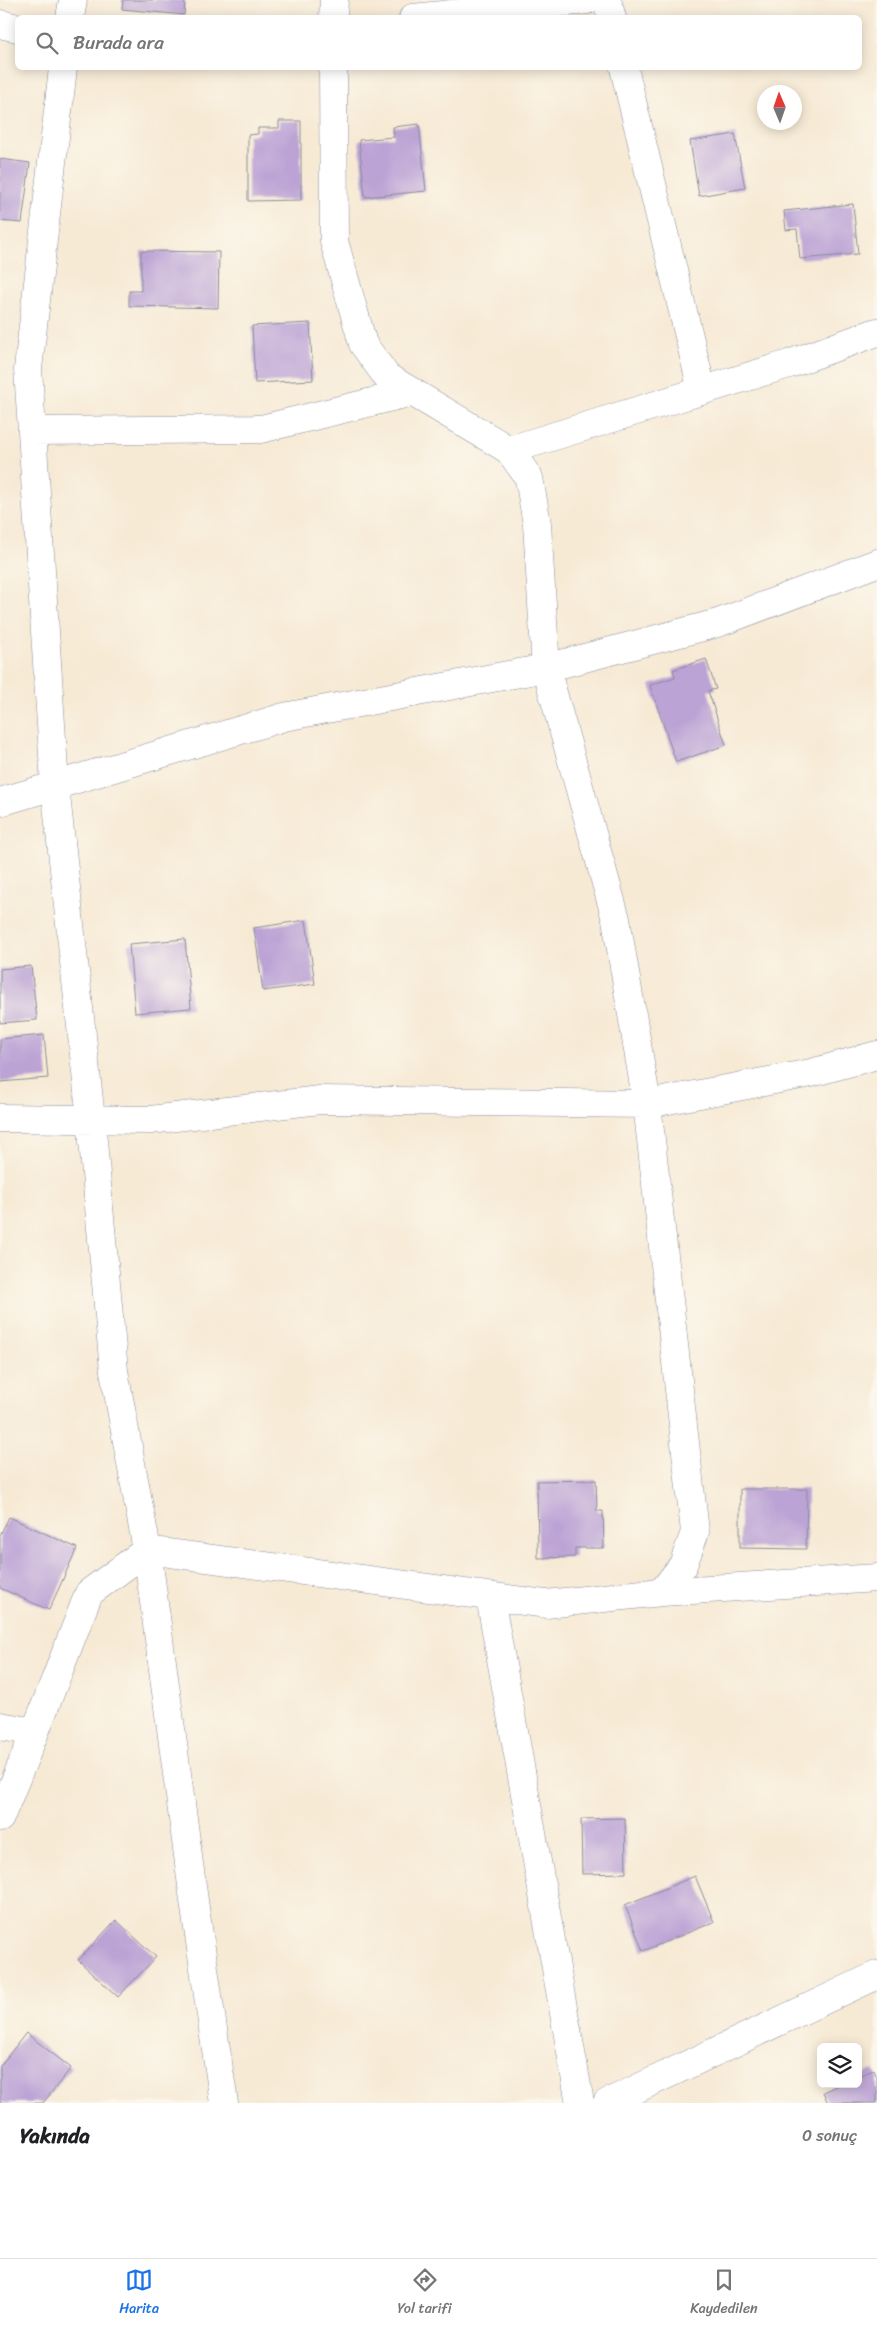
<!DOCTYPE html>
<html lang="tr">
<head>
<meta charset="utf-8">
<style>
  :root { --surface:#fff; --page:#f6f6f6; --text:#202124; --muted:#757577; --line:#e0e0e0; --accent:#1a73e8 }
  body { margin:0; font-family:Sriracha,sans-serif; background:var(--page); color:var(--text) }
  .controls { position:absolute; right:15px; bottom:15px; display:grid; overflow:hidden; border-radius:8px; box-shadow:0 2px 12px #0003 }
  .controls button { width:45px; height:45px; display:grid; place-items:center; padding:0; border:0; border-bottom:1px solid var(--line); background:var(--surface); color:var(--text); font:25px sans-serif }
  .compass { position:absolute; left:757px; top:85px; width:45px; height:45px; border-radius:50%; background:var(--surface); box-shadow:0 2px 12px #0003; rotate:358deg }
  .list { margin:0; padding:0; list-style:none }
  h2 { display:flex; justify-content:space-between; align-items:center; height:65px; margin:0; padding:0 20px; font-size:21px }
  h2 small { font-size:16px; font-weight:400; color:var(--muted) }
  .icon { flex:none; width:28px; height:28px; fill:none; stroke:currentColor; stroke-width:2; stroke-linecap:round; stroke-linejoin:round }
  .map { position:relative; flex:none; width:877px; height:2103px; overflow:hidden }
  .search { position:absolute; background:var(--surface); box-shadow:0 2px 12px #0003; left:15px; right:15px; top:15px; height:55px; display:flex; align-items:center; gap:12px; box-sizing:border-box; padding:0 18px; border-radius:8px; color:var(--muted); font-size:19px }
  .sheet { height:155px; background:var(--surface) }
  nav { display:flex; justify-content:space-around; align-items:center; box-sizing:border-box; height:70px; border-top:1px solid var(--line); background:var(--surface); font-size:14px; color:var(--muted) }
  nav a { display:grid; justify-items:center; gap:2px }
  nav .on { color:var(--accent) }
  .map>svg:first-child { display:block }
</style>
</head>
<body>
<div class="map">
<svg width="877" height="2103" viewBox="0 0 877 2103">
  <rect width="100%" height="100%" fill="#fbf7ec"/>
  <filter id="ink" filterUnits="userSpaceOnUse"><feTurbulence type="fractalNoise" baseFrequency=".02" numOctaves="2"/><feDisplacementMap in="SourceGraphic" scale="10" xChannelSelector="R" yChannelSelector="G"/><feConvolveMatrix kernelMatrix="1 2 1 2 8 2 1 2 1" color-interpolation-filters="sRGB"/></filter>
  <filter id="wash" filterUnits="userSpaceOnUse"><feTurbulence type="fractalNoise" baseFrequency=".0096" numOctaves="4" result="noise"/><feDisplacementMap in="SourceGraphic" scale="20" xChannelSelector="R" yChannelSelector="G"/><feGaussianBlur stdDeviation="1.12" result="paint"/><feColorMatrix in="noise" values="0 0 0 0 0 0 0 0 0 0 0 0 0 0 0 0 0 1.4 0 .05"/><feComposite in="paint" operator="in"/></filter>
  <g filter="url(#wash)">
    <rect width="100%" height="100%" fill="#f7ead5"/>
    <g id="blocks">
      <path fill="#bca3d5" d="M123 0H185L184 15 122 9Z
        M279 121H301V200L248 201V135L258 134V128H279Z
        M419 124 426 191 365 197 359 140 394 137 393 127Z
        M735 134 745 188 699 196 690 141Z
        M0 159 30 163 22 223 0 221Z
        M853 204 858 254 800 259 797 229 786 230 784 211Z
        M141 251 219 252 218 308 129 306V291H141Z
        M310 323 313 380 255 383 252 326Z
        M706 659 716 689 708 691 726 745 676 762 650 685 675 677 673 670Z
        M306 920 315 984 263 991 254 928Z
        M185 939 191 1008 135 1013 129 944Z
        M31 966 37 1020 0 1023V969Z
        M44 1035 48 1078 0 1082V1039Z
        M596 1480 597 1511H603L604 1548H575V1557L538 1558 537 1481Z
        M740 1489H807L806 1549 740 1548Z
        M9 1517 77 1548 49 1610 0 1588V1535Z
        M625 1818 626 1873 582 1874 581 1819Z
        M695 1876 714 1922 643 1951 625 1905Z
        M116 1920 156 1957 118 1997 78 1960Z
        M26 2033 71 2068 43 2103H0V2066Z
        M874 2070 877 2077V2103H828L823 2092 840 2084H858V2076Z"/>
    </g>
  </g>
  <g filter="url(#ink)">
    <use href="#blocks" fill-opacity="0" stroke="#898c9a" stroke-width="1"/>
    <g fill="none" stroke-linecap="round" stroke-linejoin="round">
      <g stroke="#898c9a" stroke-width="29">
        <path id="minor" d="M607 0 612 18
          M70 18 73 0
          M333 18 334 0
          M413 18 587 0
          M0 24 18 28
          M63 68 28 369 55 786 91 1119 114 1371 147 1550 195 1908 224 2103
          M624 68 702 390
          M32 431 261 429 413 392
          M509 450 789 364 877 332
          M0 802 284 717 546 668 718 623 877 563
          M0 1118 150 1120 320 1100 647 1104 811 1073 877 1055
          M662 1592 877 1578
          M490 1597 580 2103
          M0 1726 35 1732 0 1818
          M35 1732 89 1593 147 1550 546 1604 662 1592 683 1565 695 1532 647 1104 616 919 546 668 537 524 529 478 509 450 387 377 363 344 334 241 333 68
          M607 2103 877 1975"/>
      </g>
      <use href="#minor" stroke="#fff" stroke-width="28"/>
    </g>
  </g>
</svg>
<div class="controls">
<button><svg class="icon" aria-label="layers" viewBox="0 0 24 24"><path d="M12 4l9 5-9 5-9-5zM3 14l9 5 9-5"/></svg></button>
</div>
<svg class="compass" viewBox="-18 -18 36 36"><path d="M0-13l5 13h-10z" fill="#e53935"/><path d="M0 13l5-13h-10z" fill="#757577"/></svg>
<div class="search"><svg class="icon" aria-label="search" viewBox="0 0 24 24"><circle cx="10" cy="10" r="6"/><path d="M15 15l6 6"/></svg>Burada ara</div>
</div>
<section class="sheet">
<h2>Yakında<small>0 sonuç</small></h2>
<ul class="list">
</ul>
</section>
<nav>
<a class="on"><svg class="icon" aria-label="map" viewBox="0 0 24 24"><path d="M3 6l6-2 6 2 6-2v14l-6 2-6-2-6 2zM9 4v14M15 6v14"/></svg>Harita</a>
<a><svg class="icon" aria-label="directions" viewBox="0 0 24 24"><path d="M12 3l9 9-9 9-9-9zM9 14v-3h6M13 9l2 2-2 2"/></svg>Yol tarifi</a>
<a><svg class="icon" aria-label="saved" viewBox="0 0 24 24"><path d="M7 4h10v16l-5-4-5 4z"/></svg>Kaydedilen</a>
</nav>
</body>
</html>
